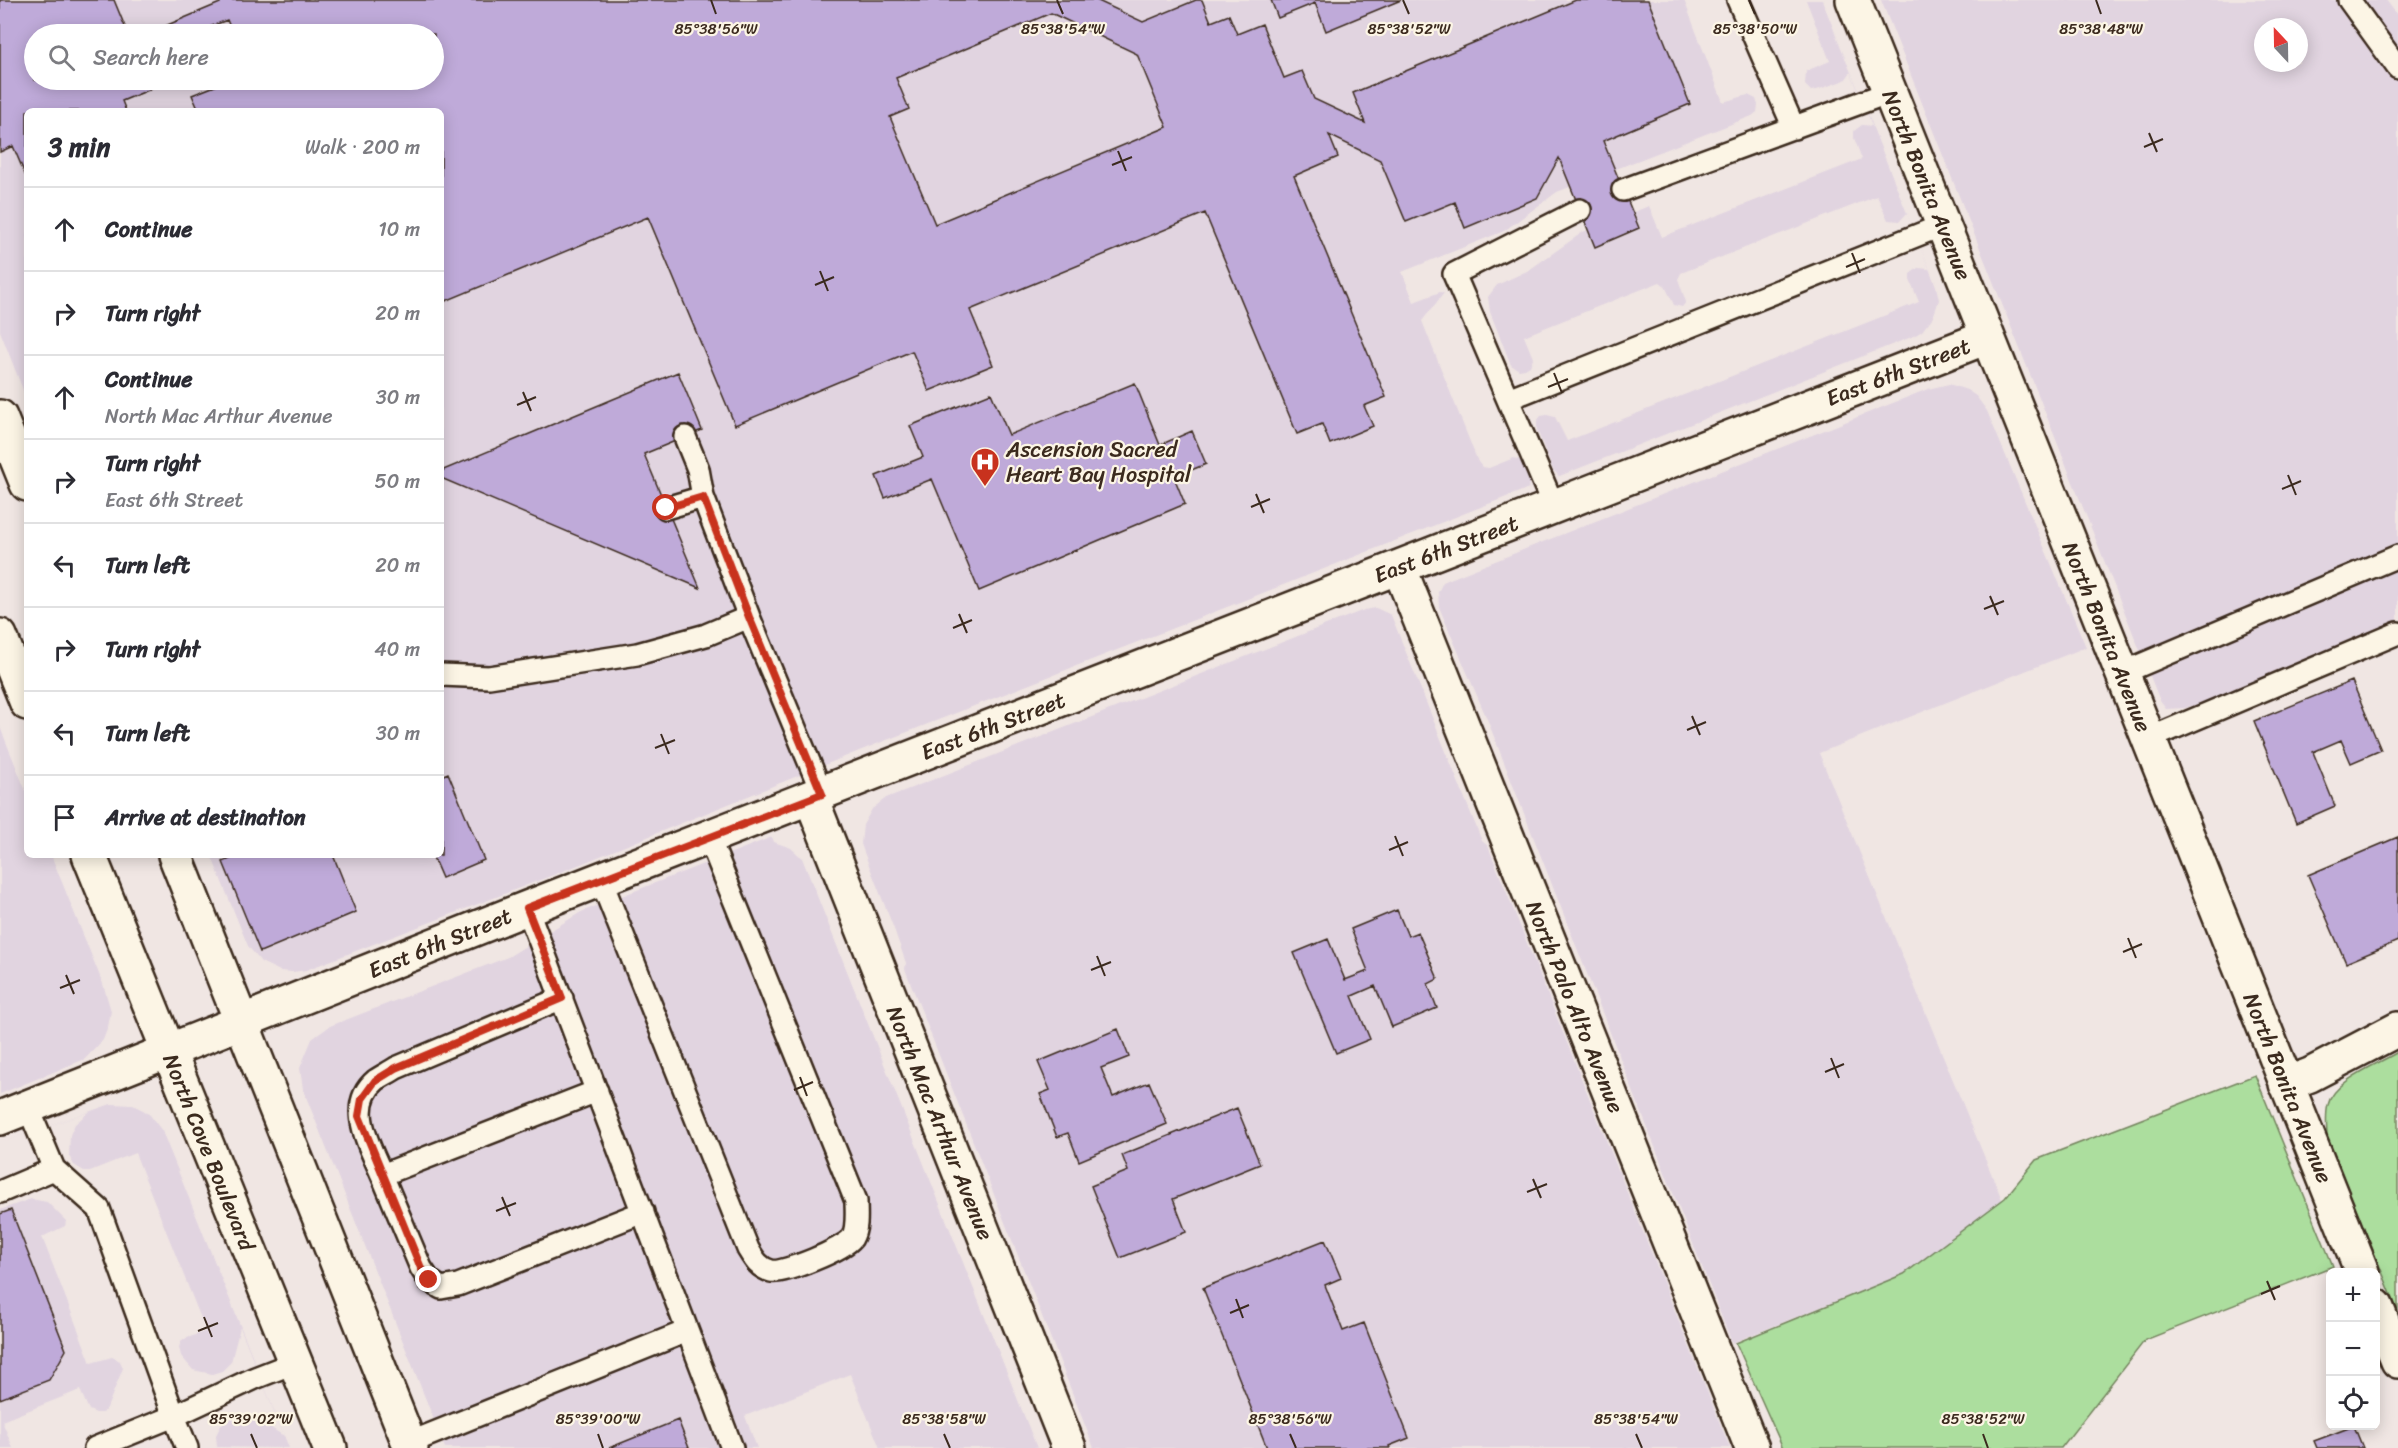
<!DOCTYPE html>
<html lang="en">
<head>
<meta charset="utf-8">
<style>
  :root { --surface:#fff; --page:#f7f7f7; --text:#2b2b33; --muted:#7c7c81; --line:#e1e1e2 }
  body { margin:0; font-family:Sriracha,sans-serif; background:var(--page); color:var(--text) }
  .controls { position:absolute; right:18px; bottom:18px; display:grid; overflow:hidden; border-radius:9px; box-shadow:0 3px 15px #0003 }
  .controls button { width:54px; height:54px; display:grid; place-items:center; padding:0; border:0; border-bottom:2px solid var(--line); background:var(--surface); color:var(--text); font:30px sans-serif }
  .compass { position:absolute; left:2254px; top:18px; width:54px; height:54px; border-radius:50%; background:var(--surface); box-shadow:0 3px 15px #0003; rotate:338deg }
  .stop { position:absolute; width:18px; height:18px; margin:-14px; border:4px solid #c8321e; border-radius:50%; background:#fff }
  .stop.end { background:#c8321e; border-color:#fff; box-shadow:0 2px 6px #0008 }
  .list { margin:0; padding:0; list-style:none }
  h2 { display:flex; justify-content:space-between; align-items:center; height:78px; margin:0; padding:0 24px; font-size:26px }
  h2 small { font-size:20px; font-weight:400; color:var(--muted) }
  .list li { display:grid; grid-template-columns:39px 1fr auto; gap:18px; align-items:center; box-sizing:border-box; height:84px; padding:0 24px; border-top:2px solid var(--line) }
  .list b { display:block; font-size:22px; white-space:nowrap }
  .list p { margin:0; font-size:20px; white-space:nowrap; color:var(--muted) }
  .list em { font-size:20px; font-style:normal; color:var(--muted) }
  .icon { flex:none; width:33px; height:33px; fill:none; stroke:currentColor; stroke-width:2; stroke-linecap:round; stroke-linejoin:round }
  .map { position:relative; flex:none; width:2398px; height:1448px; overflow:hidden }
  .search { position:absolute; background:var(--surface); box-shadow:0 3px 15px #0003; left:24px; top:24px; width:420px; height:66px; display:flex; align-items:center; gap:15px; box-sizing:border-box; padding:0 21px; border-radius:33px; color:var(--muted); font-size:22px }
  .panel { position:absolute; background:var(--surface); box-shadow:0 3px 15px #0003; left:24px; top:108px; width:420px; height:750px; border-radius:9px }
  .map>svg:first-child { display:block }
</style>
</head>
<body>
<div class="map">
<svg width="2398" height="1448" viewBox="0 0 2398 1448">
  <rect width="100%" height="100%" fill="#f0e6e3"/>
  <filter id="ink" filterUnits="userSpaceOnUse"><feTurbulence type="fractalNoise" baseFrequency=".0167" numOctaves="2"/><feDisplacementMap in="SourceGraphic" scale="12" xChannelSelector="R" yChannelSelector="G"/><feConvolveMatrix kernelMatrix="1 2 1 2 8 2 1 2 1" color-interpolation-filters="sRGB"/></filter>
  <g filter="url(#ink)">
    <path fill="#e1d4e0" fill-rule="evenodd" d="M0 0H1684L1723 102 1748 95 1756 99 1758 105 1757 112 1752 116 1557 192 1504 231 1402 272 1414 302 1440 292 1444 293 1422 321 1478 462 1482 467 1489 468 1514 458 1520 460 1523 463 1530 479 1528 488 1559 476 1553 470 1537 430V421L1541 416 1547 415 1555 417 1567 441 1919 302 1910 280V274L1918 268 1929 269 1907 213 1900 221 1888 220 1877 196 1681 273 1678 279 1686 302 1682 307 1674 305 1665 286 1660 282 1524 336 1533 358 1530 366 1525 369 1519 370 1511 365 1490 312 1488 297 1497 285 1529 270 1583 232 1649 206 1662 237 1862 159 1854 138V131L1862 125 1873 126 1851 72 1845 80 1817 90 1811 91 1805 85 1806 71 1830 61 1806 0H1822L1936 286 1939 300 1933 317 1922 331 1914 336 1273 589 869 747 561 872 306 970 293 972 280 971 261 962 248 946 211 855H441V111H27V400L0 331ZM34 34H434V80H34Z
      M1881 0H2386L2398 16V620L2325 653 2198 704 2185 708 2166 709 2160 701ZM2263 27H2299V63H2263Z
      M1949 384 1967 390 1976 396 1987 411 2086 647 1819 753 2014 1229 1732 1343 1487 719 1439 607 1438 592 1443 582 1450 579 1928 389Z
      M1376 608 1391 615 1482 841 1488 846 1730 1448H1094L905 969 906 963 894 929 865 855 861 844 863 825 872 809 886 798 1364 610Z
      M0 727 27 794V855H51L103 984 111 1011 108 1027 103 1040 85 1059 0 1094Z
      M772 837 774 842 791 848 802 858 1037 1448H880L850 1374 745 1416 757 1448H445L303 1089 300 1068 312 1039 330 1026 508 957 581 912Z
      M111 1104 133 1105 143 1110 150 1115 162 1131 228 1295 289 1448 217 1447 216 1435 222 1423 229 1419 242 1415 252 1416 284 1436 240 1327 231 1362 222 1371 212 1374 193 1370 181 1356 179 1347 182 1340 206 1331 135 1153 90 1171H84L74 1165 69 1156 70 1135 75 1124 89 1112 0 1143Z
      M31 1199 47 1202 66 1221 65 1226 42 1237 91 1363 112 1357 120 1361 123 1368 107 1408 103 1413H96L89 1410 80 1390 2 1421 13 1448H0V1210Z"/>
    <path fill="#acde9e" stroke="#74845e" stroke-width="1.5" d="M2398 1052V1311L2327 1138C2327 1128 2325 1115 2328 1105 2333 1081 2378 1064 2398 1052Z
      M2255 1075 2333 1266 2145 1340 2061 1448H1783L1736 1343 1904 1274 2005 1198 2036 1160Z"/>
    <path fill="#bfaad9" stroke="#3b2a1e" stroke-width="1.5" fill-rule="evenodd" d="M0 0H114L128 34H34V80H147L151 89 122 101 126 111H27V179L13 146 0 152Z
      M219 0H1096L1143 22 1196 0H1202L1211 22 1229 15 1237 34 1262 24 1284 78 1302 71 1314 99 1365 123 1353 93 1576 0H1648L1690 104 1603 141 1639 228 1595 247 1559 158 1537 198 1465 228 1455 202 1406 222 1380 160 1329 135 1338 157 1294 176 1386 397 1364 406 1373 426 1330 444 1322 424 1297 434 1205 213 970 310 993 365 929 391 912 351 735 425 648 217 441 303V111H199L192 95 225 82 224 80H434V34H233L227 20 192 34H146L220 3ZM1051 13 1137 54 1167 127 935 224 890 117 909 109 896 78Z
      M1271 0H1401L1326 31 1315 3 1278 18Z
      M678 372 702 430 644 454 700 588 441 478V471Z
      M1135 383 1160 445 1192 431 1206 464 1174 477 1185 504 979 591 932 479 885 498 876 476 923 457 910 426 991 393 1009 435Z
      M2352 681 2381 750 2351 763 2341 740 2313 752 2335 806 2296 823 2254 721Z
      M448 773 484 860 442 878 432 855H441V776Z
      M2398 837V941L2346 963 2308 875Z
      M239 855H333L356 912 260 952 223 862Z
      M1397 910 1408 936 1418 932 1438 979 1428 984 1437 1008 1392 1027 1375 986 1352 996 1370 1039 1336 1053 1294 953 1328 939 1345 980 1368 971 1351 929Z
      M1118 1029 1129 1057 1101 1068 1113 1097 1149 1082 1167 1124 1079 1161 1068 1133 1057 1137 1040 1094 1050 1090 1038 1062Z
      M1237 1108 1260 1164 1173 1199 1186 1232 1120 1258 1091 1186 1128 1171 1122 1155Z
      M11 1210 66 1350 49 1380 0 1399V1214Z
      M1325 1240 1341 1278 1325 1285 1343 1331 1364 1323 1409 1438 1389 1446 1390 1448H1267L1203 1288Z
      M678 1420 689 1448H609Z
      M2354 1426 2363 1448H2317L2314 1441Z"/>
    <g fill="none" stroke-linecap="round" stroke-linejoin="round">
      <g stroke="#3b2a1e" stroke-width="26">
        <path id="lane" d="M1738 0 1794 128
          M2349 0 2398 68
          M1623 190 1890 92
          M1508 399 1943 225
          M685 437 698 469 703 497 749 617 822 793
          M1554 507 1454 274 1580 210
          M666 508 703 497
          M2122 673 2398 556
          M441 675 489 677 637 654 706 635 749 617
          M2148 739 2398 633
          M601 880 748 1249C754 1259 759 1268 771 1271 784 1274 844 1249 852 1238 858 1228 856 1212 856 1201L709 838
          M527 908 732 1448
          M597 1091 382 1175 421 1268 429 1280 441 1288 458 1285 643 1212
          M28 1107 54 1169 99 1209 174 1416 95 1448
          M382 1175C370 1146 345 1106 376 1080 382 1076 390 1072 396 1068L562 998
          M0 1192 54 1169
          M409 1443 687 1331
          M187 1448 174 1416 255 1378 296 1362"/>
      </g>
      <g stroke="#3b2a1e" stroke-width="38">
        <path id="street" d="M1853 0 2362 1272
          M1399 567 1752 1448
          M811 798 1069 1448
          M2286 1084 2310 1075 2398 1029
          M0 1118 527 908 1987 337
          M2376 1306 2398 1361"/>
      </g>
      <g stroke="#3b2a1e" stroke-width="38">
        <path id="secondary" d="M0 417 27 484
          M0 636 27 703
          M89 855 330 1448
          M175 855 411 1448"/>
      </g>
      <use href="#lane" stroke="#fcf5e5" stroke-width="21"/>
      <use href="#street" stroke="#fcf5e5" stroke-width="33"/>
      <use href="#secondary" stroke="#fcf5e5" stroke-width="33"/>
    </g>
  </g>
  <g fill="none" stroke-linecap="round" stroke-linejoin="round" filter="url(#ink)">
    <path stroke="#c8321e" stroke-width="8" d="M429 1280 421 1268 359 1116 362 1099 375 1081 396 1068 562 998 527 908 822 794 749 617 703 497 666 508"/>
  </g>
  <path fill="none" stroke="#3b2a1e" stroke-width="2" d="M711 0 716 14M1057 0 1063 14M1403 0 1409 14M1749 0 1755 14M2096 0 2101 14M2149 133 2157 152M2144 147 2163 139M1118 151 1126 171M1112 165 1132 157M1852 253 1860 273M1846 267 1865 259M820 271 828 291M815 285 834 277M1554 373 1562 393M1548 387 1568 379M523 392 531 411M517 405 536 397M2288 475 2296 495M2282 489 2301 481M1256 494 1264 513M1251 507 1270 499M1990 596 1998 615M1984 609 2004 601M959 614 967 633M953 628 972 620M1692 716 1700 735M1687 730 1706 722M661 734 669 754M655 748 675 740M1395 836 1403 856M1389 850 1408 842M2128 938 2136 958M2123 952 2142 944M1097 956 1105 976M1091 970 1111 962M66 975 74 994M60 988 80 980M1831 1058 1839 1078M1825 1072 1844 1064M800 1077 807 1096M794 1090 813 1082M1533 1179 1541 1198M1527 1192 1547 1184M502 1197 510 1216M496 1211 516 1203M2267 1281 2275 1300M2261 1294 2280 1286M1236 1299 1243 1318M1230 1313 1249 1305M204 1317 212 1337M198 1331 218 1323M251 1434 257 1448M598 1434 603 1448M944 1434 950 1448M1290 1434 1296 1448M1636 1434 1642 1448M1983 1434 1988 1448"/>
  <defs>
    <g id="hospital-pin" transform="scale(1.5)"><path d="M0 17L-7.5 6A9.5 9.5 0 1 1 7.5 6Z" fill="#c8321e" stroke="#fcf5e5"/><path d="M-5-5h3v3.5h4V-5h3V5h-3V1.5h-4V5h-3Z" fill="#fff"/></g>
  </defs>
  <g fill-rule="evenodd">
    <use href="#hospital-pin" x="985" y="462"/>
  </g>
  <g text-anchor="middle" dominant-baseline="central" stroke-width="4.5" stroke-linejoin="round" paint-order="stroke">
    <g font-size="22" fill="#3b2a1e" stroke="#fcf5e5">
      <text transform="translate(1927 185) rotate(68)">North Bonita Avenue</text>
      <text transform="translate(1898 372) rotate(-21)">East 6th Street</text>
      <text transform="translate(1446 549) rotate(-21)">East 6th Street</text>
      <text transform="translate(2107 637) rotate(68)">North Bonita Avenue</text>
      <text transform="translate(993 726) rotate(-21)">East 6th Street</text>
      <text transform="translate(440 943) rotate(-22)">East 6th Street</text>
      <text transform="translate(1575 1007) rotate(68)">North Palo Alto Avenue</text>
      <text transform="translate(2288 1088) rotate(68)">North Bonita Avenue</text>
      <text transform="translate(940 1123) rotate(68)">North Mac Arthur Avenue</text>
      <text transform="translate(209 1152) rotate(68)">North Cove Boulevard</text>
    </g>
    <g font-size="22" fill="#3b2a1e" stroke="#fcf5e5" text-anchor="start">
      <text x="1006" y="449">Ascension Sacred<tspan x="1006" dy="25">Heart Bay Hospital</tspan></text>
    </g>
  </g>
  <g font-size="15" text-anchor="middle" fill="#3b2a1e" stroke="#fcf5e5" stroke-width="4.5" stroke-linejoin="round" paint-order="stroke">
    <text x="716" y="34">85°38'56"W</text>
    <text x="1063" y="34">85°38'54"W</text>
    <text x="1409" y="34">85°38'52"W</text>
    <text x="1755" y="34">85°38'50"W</text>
    <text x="2101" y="34">85°38'48"W</text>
    <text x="251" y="1424">85°39'02"W</text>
    <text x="598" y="1424">85°39'00"W</text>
    <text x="944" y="1424">85°38'58"W</text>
    <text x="1290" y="1424">85°38'56"W</text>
    <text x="1636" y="1424">85°38'54"W</text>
    <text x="1983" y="1424">85°38'52"W</text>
  </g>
</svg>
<div class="controls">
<button>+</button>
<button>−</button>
<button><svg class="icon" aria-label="locate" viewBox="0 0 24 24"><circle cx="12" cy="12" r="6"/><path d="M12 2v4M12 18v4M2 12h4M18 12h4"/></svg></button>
</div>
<svg class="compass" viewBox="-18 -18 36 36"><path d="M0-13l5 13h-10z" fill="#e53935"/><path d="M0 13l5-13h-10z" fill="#7c7c81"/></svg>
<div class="stop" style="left:666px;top:508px"></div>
<div class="stop end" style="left:429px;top:1280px"></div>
<div class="search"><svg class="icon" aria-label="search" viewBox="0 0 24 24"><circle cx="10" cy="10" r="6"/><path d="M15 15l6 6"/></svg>Search here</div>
<section class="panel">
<h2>3 min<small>Walk · 200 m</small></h2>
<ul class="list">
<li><svg class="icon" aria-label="ahead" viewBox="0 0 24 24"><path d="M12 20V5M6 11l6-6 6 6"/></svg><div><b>Continue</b></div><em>10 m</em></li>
<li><svg class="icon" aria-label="right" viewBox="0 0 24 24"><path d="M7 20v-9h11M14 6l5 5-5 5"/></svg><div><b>Turn right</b></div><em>20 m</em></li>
<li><svg class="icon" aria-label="ahead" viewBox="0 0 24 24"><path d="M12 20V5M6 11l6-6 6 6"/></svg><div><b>Continue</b><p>North Mac Arthur Avenue</p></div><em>30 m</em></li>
<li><svg class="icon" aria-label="right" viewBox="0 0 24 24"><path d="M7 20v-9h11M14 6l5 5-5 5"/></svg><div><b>Turn right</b><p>East 6th Street</p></div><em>50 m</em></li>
<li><svg class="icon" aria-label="left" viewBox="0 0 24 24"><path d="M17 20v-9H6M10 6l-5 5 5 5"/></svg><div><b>Turn left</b></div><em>20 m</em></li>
<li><svg class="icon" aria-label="right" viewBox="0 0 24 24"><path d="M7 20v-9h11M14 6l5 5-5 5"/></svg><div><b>Turn right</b></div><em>40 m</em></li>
<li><svg class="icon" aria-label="left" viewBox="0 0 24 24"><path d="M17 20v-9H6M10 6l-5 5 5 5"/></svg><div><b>Turn left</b></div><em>30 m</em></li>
<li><svg class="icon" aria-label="arrive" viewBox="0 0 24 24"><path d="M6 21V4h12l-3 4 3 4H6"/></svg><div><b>Arrive at destination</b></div></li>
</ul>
</section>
</div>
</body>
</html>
